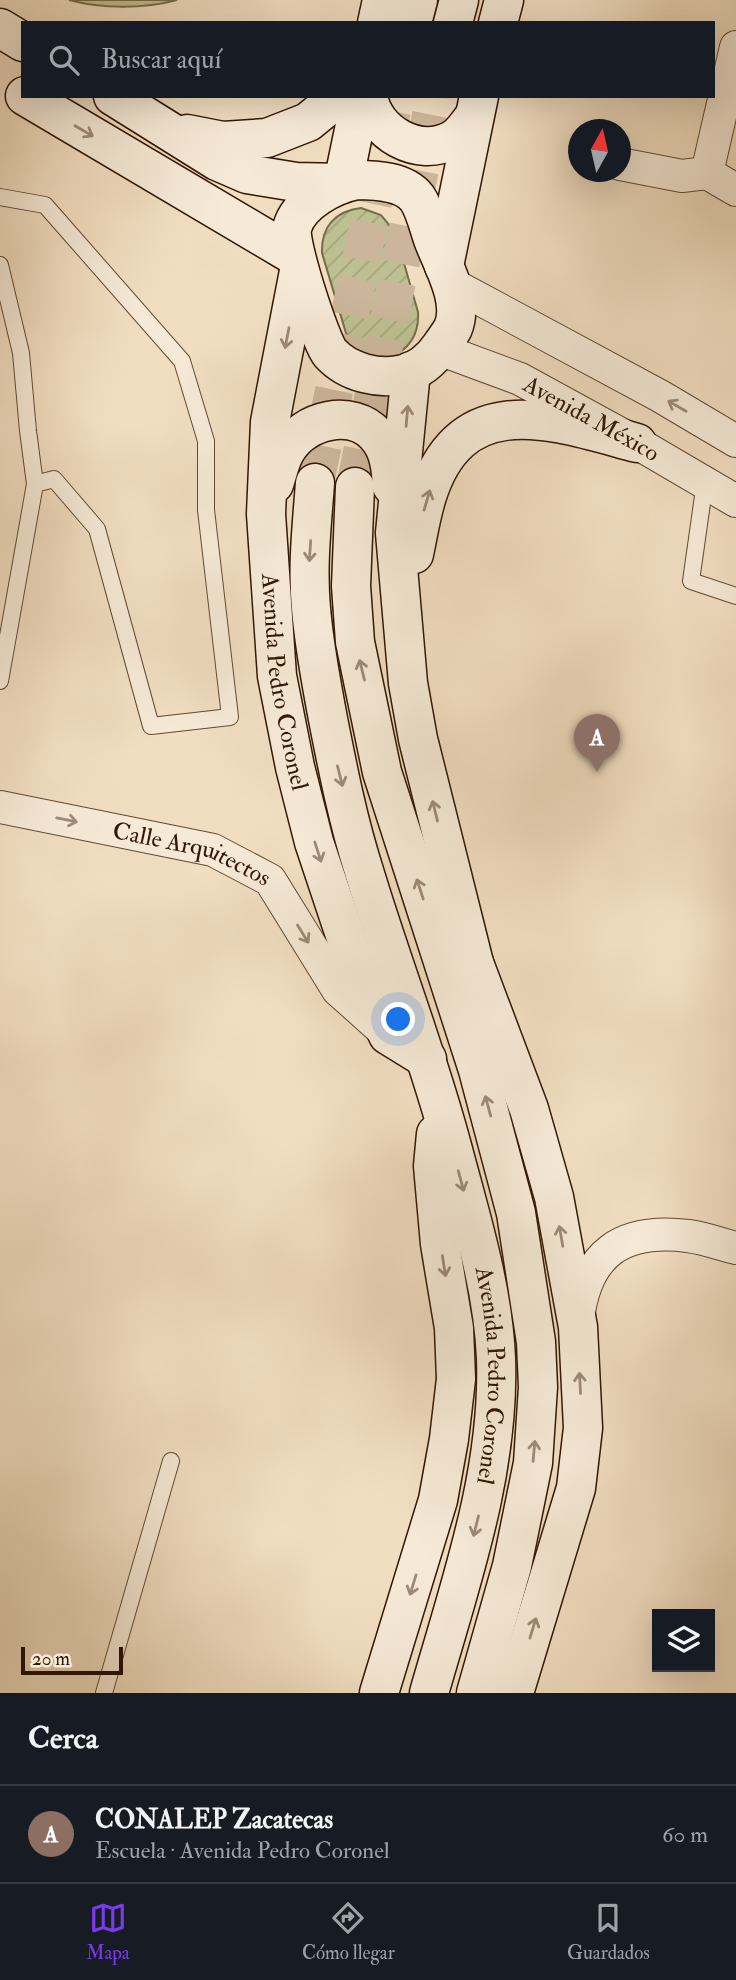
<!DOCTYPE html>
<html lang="es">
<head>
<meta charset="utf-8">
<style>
  :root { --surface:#171b24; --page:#20242c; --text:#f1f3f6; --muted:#9ea1a6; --line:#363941; --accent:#7c3aed }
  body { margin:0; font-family:"IM FELL Double Pica",serif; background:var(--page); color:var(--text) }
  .controls { position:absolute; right:21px; bottom:21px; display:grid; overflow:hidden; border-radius:0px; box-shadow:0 7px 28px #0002 }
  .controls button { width:63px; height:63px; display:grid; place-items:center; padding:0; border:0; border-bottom:2px solid var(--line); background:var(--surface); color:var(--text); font:35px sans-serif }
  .compass { position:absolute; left:568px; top:119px; width:63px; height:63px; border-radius:50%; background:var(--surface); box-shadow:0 7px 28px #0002; rotate:8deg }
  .scale { position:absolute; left:21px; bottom:18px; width:102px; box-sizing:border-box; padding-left:7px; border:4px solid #311704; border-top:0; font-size:19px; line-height:24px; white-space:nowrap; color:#311704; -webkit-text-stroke:5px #f6ead7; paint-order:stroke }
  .you { position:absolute; left:399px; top:1020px; width:24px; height:24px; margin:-18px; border:5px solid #fff; border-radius:50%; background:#1a73e8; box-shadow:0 0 0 10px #1a73e833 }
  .badge { display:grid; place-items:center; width:46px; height:46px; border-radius:50%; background:var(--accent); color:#fff; font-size:23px; font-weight:700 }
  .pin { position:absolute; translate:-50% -58px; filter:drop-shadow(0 2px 4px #0008) }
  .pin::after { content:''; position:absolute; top:37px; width:24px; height:21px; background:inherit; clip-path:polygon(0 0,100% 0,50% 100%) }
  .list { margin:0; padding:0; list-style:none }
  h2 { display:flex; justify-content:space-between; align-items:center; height:91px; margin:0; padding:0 28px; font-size:30px }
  h2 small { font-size:23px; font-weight:400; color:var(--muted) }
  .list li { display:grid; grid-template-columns:46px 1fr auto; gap:21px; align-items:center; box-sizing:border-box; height:98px; padding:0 28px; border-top:2px solid var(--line) }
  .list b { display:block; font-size:26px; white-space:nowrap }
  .list p { margin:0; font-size:23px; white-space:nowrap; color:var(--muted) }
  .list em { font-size:23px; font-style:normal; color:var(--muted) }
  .icon { flex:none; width:38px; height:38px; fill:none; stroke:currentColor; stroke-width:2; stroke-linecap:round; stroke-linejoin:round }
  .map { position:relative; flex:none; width:736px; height:1693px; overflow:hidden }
  .search { position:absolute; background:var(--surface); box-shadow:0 7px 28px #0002; left:21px; right:21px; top:21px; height:77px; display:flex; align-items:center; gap:18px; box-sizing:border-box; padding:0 24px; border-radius:0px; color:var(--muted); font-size:26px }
  .sheet { height:189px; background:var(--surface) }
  nav { display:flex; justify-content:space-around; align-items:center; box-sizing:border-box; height:98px; border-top:2px solid var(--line); background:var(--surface); font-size:19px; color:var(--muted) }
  nav a { display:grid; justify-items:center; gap:4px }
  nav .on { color:var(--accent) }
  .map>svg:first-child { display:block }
</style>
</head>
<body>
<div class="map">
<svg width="736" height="1693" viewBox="0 0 736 1693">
  <defs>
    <pattern id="garden-furrows" width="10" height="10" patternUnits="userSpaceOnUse" patternTransform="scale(1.75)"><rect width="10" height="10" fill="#bdc091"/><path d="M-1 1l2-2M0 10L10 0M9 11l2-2" fill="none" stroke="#a3a47b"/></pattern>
  </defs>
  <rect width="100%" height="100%" fill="#f1dec1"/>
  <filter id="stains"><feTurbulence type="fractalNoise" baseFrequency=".00286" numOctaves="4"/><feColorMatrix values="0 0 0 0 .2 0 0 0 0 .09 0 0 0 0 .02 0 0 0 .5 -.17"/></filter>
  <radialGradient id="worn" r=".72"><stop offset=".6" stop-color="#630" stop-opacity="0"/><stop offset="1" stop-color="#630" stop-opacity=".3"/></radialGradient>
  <path fill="url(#garden-furrows)" stroke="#776c4a" stroke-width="2" d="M361 208 381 215 395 232 418 312C421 359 368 375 346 333L322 253C321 227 335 211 361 208Z"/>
  <path fill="#bdc091" stroke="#776c4a" stroke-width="2" d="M69 0H177C144 9 102 9 69 0Z"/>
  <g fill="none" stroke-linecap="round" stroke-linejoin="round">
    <path stroke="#cbb69b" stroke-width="38" stroke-dasharray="38 19" stroke-linecap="butt" d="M315 483 395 96
      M355 487 435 96"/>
    <g stroke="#614933" stroke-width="18">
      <path id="lane" d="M0 197 45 205 182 361 206 441V510L230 717 151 726 97 529 54 479 35 484
        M0 265 21 353 28 431 35 484 0 681
        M705 482 691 581 736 596
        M104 1693 171 1461"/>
    </g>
    <g stroke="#614933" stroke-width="34">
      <g id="street">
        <path d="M620 164 682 176 707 173"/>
        <path d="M707 173 736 47"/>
        <path d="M707 173 736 190"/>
        <path d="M450 283 660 396 736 441"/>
        <path id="s1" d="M439 349 520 379 637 443 736 501"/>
        <path id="s2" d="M0 807 213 850 270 880 338 990 385 1032"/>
        <path d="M578 1319C586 1253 622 1228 688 1236 704 1238 720 1244 736 1248"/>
      </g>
    </g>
    <g stroke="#311704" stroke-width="41">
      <g id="secondary">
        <path d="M377 23 382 0"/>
        <path d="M412 23 418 0"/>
        <path d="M453 23 459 0"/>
        <path d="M498 23 504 0"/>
        <path d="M0 28 23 42"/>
        <path d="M25 96 295 256"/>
        <path d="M113 96 217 161 247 174 296 182 343 183 361 96"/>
        <path d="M368 96C374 133 418 158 452 140 462 135 467 125 474 117"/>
        <path d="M187 134 223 141 267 138 308 122 340 96"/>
        <path d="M357 180C375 180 404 181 417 198 425 209 429 229 434 242 444 267 464 302 453 328 450 334 445 340 441 346 432 359 419 370 404 374 379 380 348 373 330 353 321 343 288 241 292 228 299 202 333 185 357 180Z"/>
        <path d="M444 266 479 96"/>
        <path id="s3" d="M299 271 270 422 266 514 277 676 295 767 314 842 352 956 388 1035 427 1059"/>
        <path d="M411 371 395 533 408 683 418 739 474 963 475 988"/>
        <path id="s4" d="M315 483C312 524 307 566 311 608 314 645 321 682 328 719 338 770 348 821 364 871 392 964 428 1055 453 1150 471 1218 493 1288 496 1358 500 1473 460 1584 429 1693"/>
        <path d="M274 484C278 473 280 459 287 449 304 420 352 408 376 435 389 448 391 468 392 486"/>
        <path d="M355 487 351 586 355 642 382 772 478 1070 516 1213 536 1342 538 1387 533 1463 512 1566 476 1693"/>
        <path d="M414 554C418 535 421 515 427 496 462 386 554 421 637 443"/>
        <path d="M474 963 529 1109 554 1197 578 1327 583 1428 576 1488 514 1693"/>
        <path d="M379 1693 438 1500 449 1439 456 1379 454 1328 440 1244 433 1166 436 1134"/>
      </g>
    </g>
    <use href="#lane" stroke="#f6ead7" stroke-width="16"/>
    <use href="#street" stroke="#f6ead7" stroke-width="32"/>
    <use href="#secondary" stroke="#f6ead7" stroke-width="38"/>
  </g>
  <defs><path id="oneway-shaft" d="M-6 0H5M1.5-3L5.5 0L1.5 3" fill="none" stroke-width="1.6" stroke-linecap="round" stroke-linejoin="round" transform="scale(1.75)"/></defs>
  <g stroke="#9d8b78">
    <use href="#oneway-shaft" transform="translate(84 131) rotate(30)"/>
    <use href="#oneway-shaft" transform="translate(287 338) rotate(101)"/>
    <use href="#oneway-shaft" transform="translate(677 406) rotate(-150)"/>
    <use href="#oneway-shaft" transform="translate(407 416) rotate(-85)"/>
    <use href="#oneway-shaft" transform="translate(427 500) rotate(-74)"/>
    <use href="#oneway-shaft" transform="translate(310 551) rotate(94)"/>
    <use href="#oneway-shaft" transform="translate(362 670) rotate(-104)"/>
    <use href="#oneway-shaft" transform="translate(340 776) rotate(76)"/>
    <use href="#oneway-shaft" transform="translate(435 811) rotate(-104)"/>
    <use href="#oneway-shaft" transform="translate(67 820) rotate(11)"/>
    <use href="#oneway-shaft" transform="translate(318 852) rotate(72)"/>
    <use href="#oneway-shaft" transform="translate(420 889) rotate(-108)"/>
    <use href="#oneway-shaft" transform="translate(303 934) rotate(58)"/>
    <use href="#oneway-shaft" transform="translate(488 1106) rotate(-105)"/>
    <use href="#oneway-shaft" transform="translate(461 1181) rotate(75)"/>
    <use href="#oneway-shaft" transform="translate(561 1236) rotate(-100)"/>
    <use href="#oneway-shaft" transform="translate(444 1266) rotate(81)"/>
    <use href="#oneway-shaft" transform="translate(580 1383) rotate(-93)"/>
    <use href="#oneway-shaft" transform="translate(534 1451) rotate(-85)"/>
    <use href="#oneway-shaft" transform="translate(476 1526) rotate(104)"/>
    <use href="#oneway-shaft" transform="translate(413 1585) rotate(107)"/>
    <use href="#oneway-shaft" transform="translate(533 1628) rotate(-73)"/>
  </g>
  <g text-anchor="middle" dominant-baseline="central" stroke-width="6" stroke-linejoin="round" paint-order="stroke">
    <g font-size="24" fill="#311704" stroke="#f6ead7">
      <text stroke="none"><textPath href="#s1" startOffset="168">Avenida México</textPath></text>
      <text stroke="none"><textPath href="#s3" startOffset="415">Avenida Pedro Coronel</textPath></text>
      <text stroke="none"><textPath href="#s2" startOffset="198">Calle Arquitectos</textPath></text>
      <text stroke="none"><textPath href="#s4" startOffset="917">Avenida Pedro Coronel</textPath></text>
    </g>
  </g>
  <rect width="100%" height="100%" filter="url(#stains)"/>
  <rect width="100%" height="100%" fill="url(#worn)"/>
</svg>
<div class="controls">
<button><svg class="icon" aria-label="layers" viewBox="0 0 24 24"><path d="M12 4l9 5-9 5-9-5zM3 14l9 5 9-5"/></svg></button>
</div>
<svg class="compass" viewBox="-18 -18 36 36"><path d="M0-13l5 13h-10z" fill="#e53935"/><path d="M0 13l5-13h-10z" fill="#9ea1a6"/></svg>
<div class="scale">20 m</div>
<div class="you"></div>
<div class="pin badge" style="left:597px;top:772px;background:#8d6e63">A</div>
<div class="search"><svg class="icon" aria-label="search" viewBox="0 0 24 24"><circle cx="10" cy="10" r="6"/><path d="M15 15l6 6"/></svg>Buscar aquí</div>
</div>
<section class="sheet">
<h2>Cerca<small></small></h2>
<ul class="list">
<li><span class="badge" style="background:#8d6e63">A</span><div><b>CONALEP Zacatecas</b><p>Escuela · Avenida Pedro Coronel</p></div><em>60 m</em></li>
</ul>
</section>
<nav>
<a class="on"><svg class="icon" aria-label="map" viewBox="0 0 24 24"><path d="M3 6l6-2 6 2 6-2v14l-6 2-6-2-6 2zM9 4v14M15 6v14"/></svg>Mapa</a>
<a><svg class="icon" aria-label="directions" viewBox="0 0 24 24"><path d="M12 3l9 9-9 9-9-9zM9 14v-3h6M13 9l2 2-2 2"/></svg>Cómo llegar</a>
<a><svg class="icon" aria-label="saved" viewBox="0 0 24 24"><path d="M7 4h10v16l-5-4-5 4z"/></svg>Guardados</a>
</nav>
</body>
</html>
